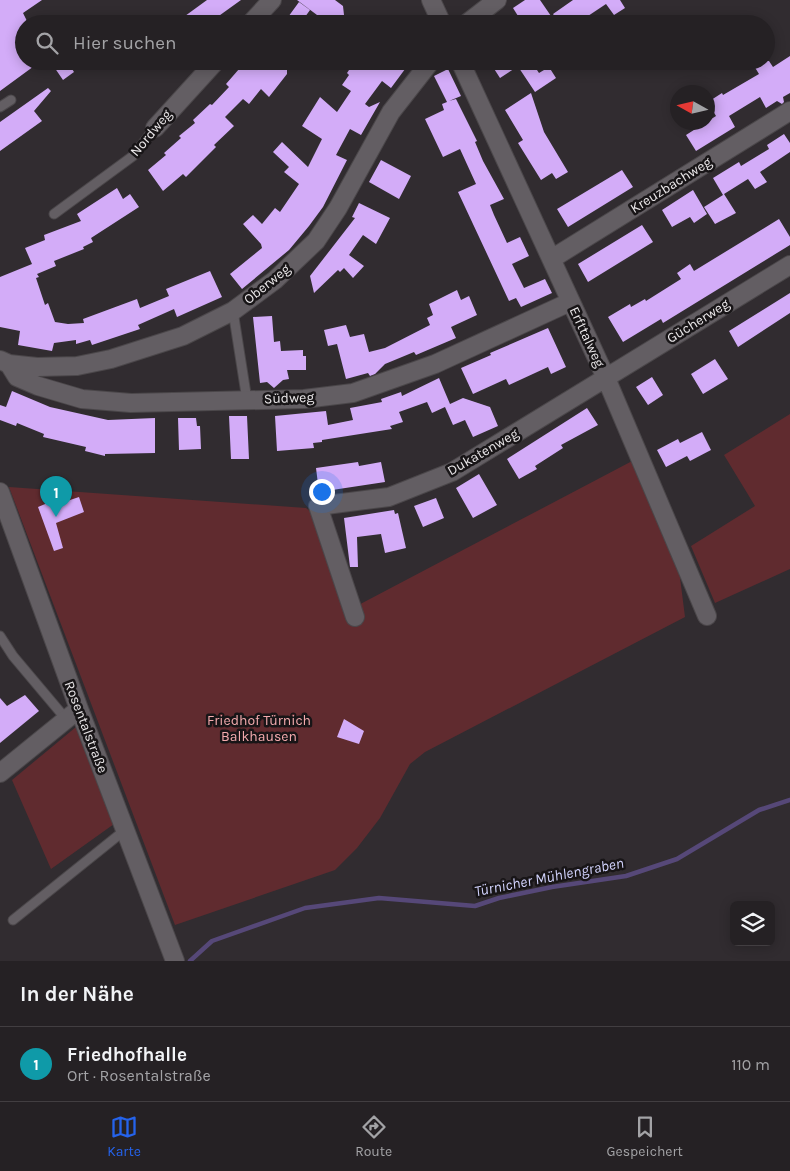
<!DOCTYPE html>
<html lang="de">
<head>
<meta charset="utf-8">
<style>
  :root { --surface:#252124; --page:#2d292c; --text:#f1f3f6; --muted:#a3a3a6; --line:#423e41; --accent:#2563eb }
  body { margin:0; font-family:Karla,sans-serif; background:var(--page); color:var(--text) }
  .controls { position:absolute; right:15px; bottom:15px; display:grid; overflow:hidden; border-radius:8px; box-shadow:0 2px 12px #0003 }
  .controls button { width:45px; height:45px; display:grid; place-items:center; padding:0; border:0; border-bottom:1px solid var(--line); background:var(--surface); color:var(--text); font:25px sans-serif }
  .compass { position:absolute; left:670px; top:85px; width:45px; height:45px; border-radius:50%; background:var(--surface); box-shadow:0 2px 12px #0003; rotate:278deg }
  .you { position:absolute; left:321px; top:491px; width:18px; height:18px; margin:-12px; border:4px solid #fff; border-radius:50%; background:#1a73e8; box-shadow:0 0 0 8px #1a73e833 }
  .badge { display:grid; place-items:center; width:32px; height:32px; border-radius:50%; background:var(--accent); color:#fff; font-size:16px; font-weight:700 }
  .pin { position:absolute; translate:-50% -41px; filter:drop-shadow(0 1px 2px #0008) }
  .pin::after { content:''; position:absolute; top:26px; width:18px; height:15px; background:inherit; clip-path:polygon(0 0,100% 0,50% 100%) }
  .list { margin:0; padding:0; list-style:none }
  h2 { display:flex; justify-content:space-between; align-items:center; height:65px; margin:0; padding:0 20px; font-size:21px }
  h2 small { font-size:16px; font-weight:400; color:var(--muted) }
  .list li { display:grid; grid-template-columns:32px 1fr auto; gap:15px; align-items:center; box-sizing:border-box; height:75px; padding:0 20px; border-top:1px solid var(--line) }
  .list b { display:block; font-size:19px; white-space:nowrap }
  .list p { margin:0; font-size:16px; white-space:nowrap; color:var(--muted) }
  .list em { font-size:16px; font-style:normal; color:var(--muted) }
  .icon { flex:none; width:28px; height:28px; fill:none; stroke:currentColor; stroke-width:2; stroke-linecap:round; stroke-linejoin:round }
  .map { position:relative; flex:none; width:790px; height:961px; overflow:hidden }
  .search { position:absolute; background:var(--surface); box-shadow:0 2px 12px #0003; left:15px; right:15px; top:15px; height:55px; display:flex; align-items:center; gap:12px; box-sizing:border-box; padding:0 18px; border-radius:28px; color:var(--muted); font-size:19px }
  .sheet { height:140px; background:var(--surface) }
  nav { display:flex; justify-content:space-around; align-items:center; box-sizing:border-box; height:70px; border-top:1px solid var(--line); background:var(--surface); font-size:14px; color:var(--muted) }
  nav a { display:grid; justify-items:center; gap:2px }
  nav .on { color:var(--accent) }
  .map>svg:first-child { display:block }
</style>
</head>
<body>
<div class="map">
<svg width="790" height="961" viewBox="0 0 790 961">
  <rect width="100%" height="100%" fill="#312c30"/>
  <path fill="#602b2f" d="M790 414V569L715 603 691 546 755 506 724 455Z
    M636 459 677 554 685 617 425 752 410 764 380 818 357 848 335 870 175 925 9 487 306 508 318 518 349 610Z
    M76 727 114 824 51 869 12 780Z"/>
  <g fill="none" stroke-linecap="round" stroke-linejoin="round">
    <path stroke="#564878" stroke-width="4.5" d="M190 961 212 941 305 908 379 898 475 906 499 898 552 887 626 876 677 859 759 810 790 800"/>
  </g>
  <path fill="#d3acf8" d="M0 0H42L23 13 28 23 24 24V27L18 31 24 40V61H41L0 91Z
    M207 0H241L216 18 221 24H174Z
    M297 0H335L343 6 344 15 337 16 329 24Z
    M525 0H540L551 16 539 24H523L513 8Z
    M573 0H620L625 8 614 15 606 4 576 24H560L553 14Z
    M299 2 310 10 300 24H283Z
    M790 56V93L783 97 784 102 782 104 777 101 766 108 760 97 729 116 735 127 696 151 686 135 716 116 708 102 722 93 723 95 759 74 751 61H769L773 67Z
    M50 61H67L74 72 63 80Z
    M246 61H277L287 69V74L269 97 261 89 249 104 243 99 225 117 234 126 214 145 216 147 186 177 183 174 163 191 148 170 166 155 164 153 181 138 179 136 195 123 193 120 210 104 212 105 229 87 226 84Z
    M355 61H367L379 70 387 61H411L391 88 382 81 365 104 369 107 380 102 361 135 350 129 336 155 347 160 323 207 309 226 289 250 242 289 230 274 262 248 261 244 243 224 253 215 262 224 275 208 280 212 299 184 284 172 289 167 273 152 282 142 308 167 322 139 302 126 320 97 337 112 351 91 342 85 349 75 347 73Z
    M489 61H526L500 78Z
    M531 61 539 73 549 67 556 78 535 92 519 68Z
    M448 69 461 96 449 101 456 99 477 141 475 142 483 161 504 199 490 205 494 215 507 243 520 237 529 256 512 264 524 288 545 279 552 293 521 307 516 298 509 301 458 192 476 184 460 149 443 157 425 119 444 110 442 104 447 102 434 76Z
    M48 88 51 91 34 111 42 121 0 151V122Z
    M531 93 544 132 568 172 556 179 552 173 541 180 518 143 523 140 505 110Z
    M784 134 790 143V152L760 172 767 182 755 189 748 179 724 194 736 213 715 224 704 207 723 195 713 178 739 162 741 166 769 149 767 145Z
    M381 160 411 176 399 199 369 182Z
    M622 170 633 187 568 227 557 209Z
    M117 188 123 199 130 194 139 207 91 238 93 242 83 247 84 249 54 261 56 266 37 274 39 277 36 278 45 305 48 303 55 322 68 324 84 323 83 319 137 299 140 308 169 296 166 289 210 271 222 297 177 317 174 309 138 325 140 329 92 345 90 340 76 344V340L54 343 52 351 18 345 20 331 0 327V277L32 264 25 248 45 240 44 235 81 221 77 214Z
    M693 190 707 214 694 223 690 217 672 227 662 210Z
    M359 203 390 218 376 244 363 235 349 255 364 266 353 278 344 268 340 272 338 270 314 293 310 276 355 218 352 217Z
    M779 219 790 237V245L663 323 661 319 623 342 608 317 630 304 631 307 645 299 646 301 681 279 677 273 690 264 694 271Z
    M642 225 653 242 588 282 578 264Z
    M457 290 461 300 469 296 477 315 451 327 456 338 416 355 414 352 385 364 375 374 370 376 368 373 346 379 337 344 328 346 324 330 346 325 350 337 364 334 369 352 385 348 430 325 427 318 433 315 429 304Z
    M790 293V313L738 347 729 331Z
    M272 316 274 342 280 341 281 351 303 350V356H306V370H287L289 379 283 380 274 388 267 382 260 383 253 317Z
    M548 328 566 367 551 374 548 367 509 385 506 379 473 394 461 368 491 355 490 353Z
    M715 359 728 379 703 394 691 374Z
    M652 377 663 395 648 405 636 387Z
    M439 378 450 404 463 398 490 407 498 426 473 437 465 420 453 425 445 407 432 413 427 402 399 412 403 422 390 426 392 429 322 440V442L313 443 314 448 277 451 275 416 326 411 328 425 353 420 350 408 382 402 381 399 401 392 402 396Z
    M12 391 50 407 108 420 155 418V453L105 454V456L85 451 86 447 43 437 44 434 17 423 16 426 0 420V405L6 407Z
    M587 408 598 425 561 445 563 448 535 466 537 469 519 479 507 459Z
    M229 416H247L249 459H231Z
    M178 418H196L197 426H200L201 449 179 450Z
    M702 432 711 450 690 461 687 456 666 467 657 450 678 439 680 443Z
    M358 462 359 466 381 462 385 482 319 492 316 468Z
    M479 474 497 505 473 518 456 488Z
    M64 496 67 501 79 497 84 512 56 523 63 548 54 551 38 507Z
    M436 498 444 518 423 527 414 506Z
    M394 510 395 514 398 513 406 548 385 553 381 534 357 537 358 567H350L344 518Z
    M25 695 39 711 0 743V698L7 706Z
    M344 719 364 731 359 744 337 737Z"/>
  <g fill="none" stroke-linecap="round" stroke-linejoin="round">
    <g stroke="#4b474a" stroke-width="11">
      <path id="service" d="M0 107 11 100
        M54 214 133 156 155 128
        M233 311 247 400
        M0 636 13 656 66 719
        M13 920 125 830"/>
    </g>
    <g stroke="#4b474a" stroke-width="20">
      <path id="minor" d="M431 0 442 24
        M250 24 272 0
        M466 24 497 0
        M460 61 606 378 707 616
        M155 128 216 61
        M553 258 790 111
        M0 360 9 364 17 377 38 386 82 399 131 403 304 399 353 393 435 364 570 302
        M9 364 37 367 77 366 111 359 183 336 233 311 275 280 316 241 338 208 391 112 431 61
        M0 492 79 709 175 961
        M355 617 318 506 389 497 452 472 790 265
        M0 773 79 709"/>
    </g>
    <use href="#service" stroke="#635e63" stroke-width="9"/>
    <use href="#minor" stroke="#635e63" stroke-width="18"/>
  </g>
  <g text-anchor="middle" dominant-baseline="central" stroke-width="5" stroke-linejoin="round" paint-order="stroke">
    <g font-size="14" fill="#eae7e9" stroke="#181517">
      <text transform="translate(151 133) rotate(-50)">Nordweg</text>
      <text transform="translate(671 185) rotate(-32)">Kreuzbachweg</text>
      <text transform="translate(267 284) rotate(-39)">Oberweg</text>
      <text transform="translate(698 321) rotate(-32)">Gücherweg</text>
      <text transform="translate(587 337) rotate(65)">Erfttalweg</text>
      <text transform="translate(289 398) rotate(-2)">Südweg</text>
      <text transform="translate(483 452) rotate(-30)">Dukatenweg</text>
      <text transform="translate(86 727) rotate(69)">Rosentalstraße</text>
    </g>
    <g font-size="14" fill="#f4abae" stroke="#181517">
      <text x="259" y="720">Friedhof Türnich<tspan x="259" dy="16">Balkhausen</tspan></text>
    </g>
    <g font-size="15" font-style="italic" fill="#d2d3fd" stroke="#181517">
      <text transform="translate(549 877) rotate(-11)">Türnicher Mühlengraben</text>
    </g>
  </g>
</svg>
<div class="controls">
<button><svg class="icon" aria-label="layers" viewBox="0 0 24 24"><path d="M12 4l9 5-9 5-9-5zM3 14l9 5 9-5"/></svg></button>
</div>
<svg class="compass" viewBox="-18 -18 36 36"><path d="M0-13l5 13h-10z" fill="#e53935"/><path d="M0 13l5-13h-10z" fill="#a3a3a6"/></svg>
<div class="you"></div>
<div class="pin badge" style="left:56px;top:517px;background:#0f9aa8">1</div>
<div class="search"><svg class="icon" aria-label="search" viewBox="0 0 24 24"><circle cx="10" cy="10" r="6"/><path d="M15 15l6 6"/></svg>Hier suchen</div>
</div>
<section class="sheet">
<h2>In der Nähe<small></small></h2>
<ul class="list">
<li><span class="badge" style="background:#0f9aa8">1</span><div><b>Friedhofhalle</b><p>Ort · Rosentalstraße</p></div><em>110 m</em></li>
</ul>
</section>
<nav>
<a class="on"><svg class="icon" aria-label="map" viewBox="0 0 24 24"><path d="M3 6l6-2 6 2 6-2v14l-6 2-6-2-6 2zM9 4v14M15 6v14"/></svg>Karte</a>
<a><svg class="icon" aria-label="directions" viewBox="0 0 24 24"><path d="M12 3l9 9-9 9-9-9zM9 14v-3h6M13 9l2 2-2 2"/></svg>Route</a>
<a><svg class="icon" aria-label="saved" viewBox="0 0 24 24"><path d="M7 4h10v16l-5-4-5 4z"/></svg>Gespeichert</a>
</nav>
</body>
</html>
